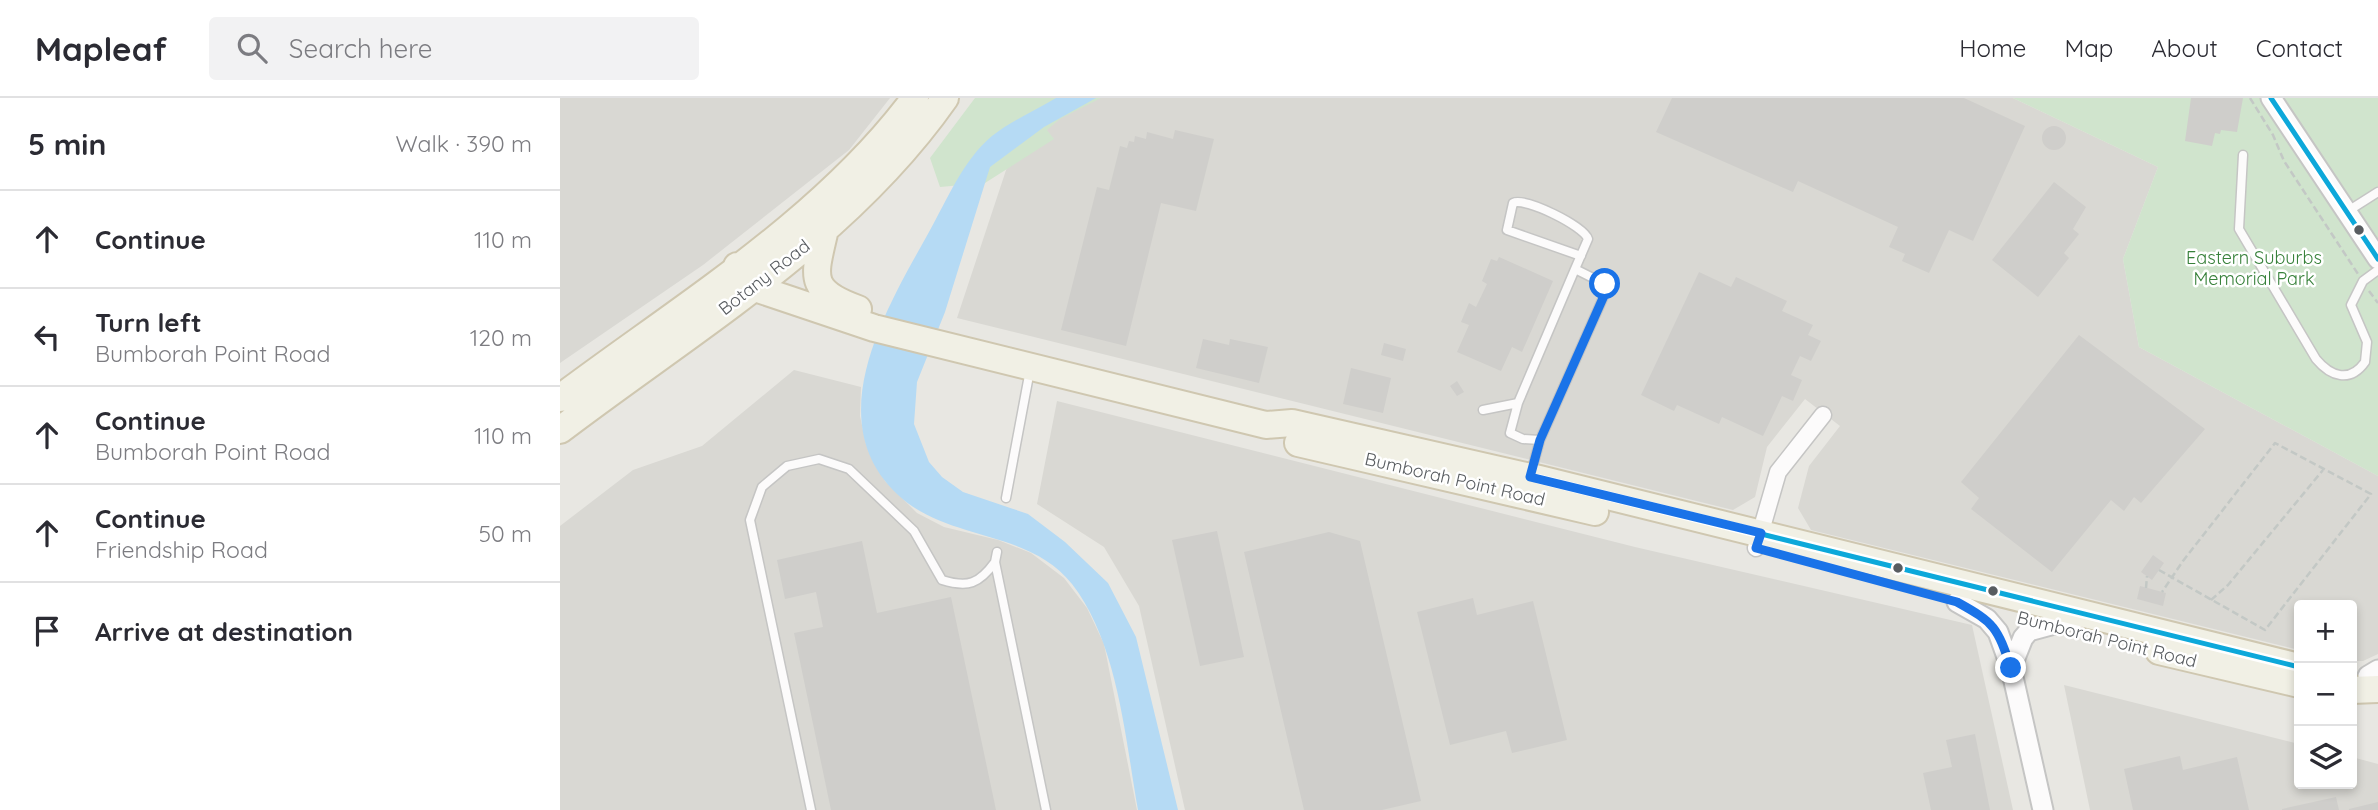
<!DOCTYPE html>
<html lang="en">
<head>
<meta charset="utf-8">
<style>
  :root { --surface:#fff; --page:#f2f2f3; --text:#2b2b33; --muted:#7c7c81; --line:#e1e1e2 }
  body { margin:0; font-family:Quicksand,sans-serif; background:var(--page); color:var(--text) }
  .controls { position:absolute; right:21px; bottom:21px; display:grid; overflow:hidden; border-radius:7px; box-shadow:0 4px 10px #0003 }
  .controls button { width:63px; height:63px; display:grid; place-items:center; padding:0; border:0; border-bottom:2px solid var(--line); background:var(--surface); color:var(--text); font:35px sans-serif }
  .stop { position:absolute; width:21px; height:21px; margin:-16px; border:5px solid #1a73e8; border-radius:50%; background:#fff }
  .stop.end { background:#1a73e8; border-color:#fff; box-shadow:0 2px 7px #0008 }
  .list { margin:0; padding:0; list-style:none }
  h2 { display:flex; justify-content:space-between; align-items:center; height:91px; margin:0; padding:0 28px; font-size:30px }
  h2 small { font-size:23px; font-weight:400; color:var(--muted) }
  .list li { display:grid; grid-template-columns:46px 1fr auto; gap:21px; align-items:center; box-sizing:border-box; height:98px; padding:0 28px; border-top:2px solid var(--line) }
  .list b { display:block; font-size:26px; white-space:nowrap }
  .list p { margin:0; font-size:23px; white-space:nowrap; color:var(--muted) }
  .list em { font-size:23px; font-style:normal; color:var(--muted) }
  .icon { flex:none; width:38px; height:38px; fill:none; stroke:currentColor; stroke-width:2; stroke-linecap:round; stroke-linejoin:round }
  .map { position:relative; flex:none; width:1818px; height:712px; overflow:hidden }
  header { display:flex; align-items:center; gap:42px; box-sizing:border-box; height:98px; padding:0 35px; background:var(--surface); border-bottom:2px solid var(--line) }
  header strong { font-size:33px }
  nav { display:flex; gap:38px; margin-inline-start:auto; font-size:24px }
  .search { width:490px; height:63px; background:var(--page); display:flex; align-items:center; gap:18px; box-sizing:border-box; padding:0 24px; border-radius:7px; color:var(--muted); font-size:26px }
  main { display:flex }
  aside { flex:1; background:var(--surface) }
  .map>svg:first-child { display:block }
</style>
</head>
<body>
<header>
<strong>Mapleaf</strong>
<div class="search"><svg class="icon" aria-label="search" viewBox="0 0 24 24"><circle cx="10" cy="10" r="6"/><path d="M15 15l6 6"/></svg>Search here</div>
<nav><a>Home</a><a>Map</a><a>About</a><a>Contact</a></nav>
</header>
<main>
<aside>
<h2>5 min<small>Walk · 390 m</small></h2>
<ul class="list">
<li><svg class="icon" aria-label="ahead" viewBox="0 0 24 24"><path d="M12 20V5M6 11l6-6 6 6"/></svg><div><b>Continue</b></div><em>110 m</em></li>
<li><svg class="icon" aria-label="left" viewBox="0 0 24 24"><path d="M17 20v-9H6M10 6l-5 5 5 5"/></svg><div><b>Turn left</b><p>Bumborah Point Road</p></div><em>120 m</em></li>
<li><svg class="icon" aria-label="ahead" viewBox="0 0 24 24"><path d="M12 20V5M6 11l6-6 6 6"/></svg><div><b>Continue</b><p>Bumborah Point Road</p></div><em>110 m</em></li>
<li><svg class="icon" aria-label="ahead" viewBox="0 0 24 24"><path d="M12 20V5M6 11l6-6 6 6"/></svg><div><b>Continue</b><p>Friendship Road</p></div><em>50 m</em></li>
<li><svg class="icon" aria-label="arrive" viewBox="0 0 24 24"><path d="M6 21V4h12l-3 4 3 4H6"/></svg><div><b>Arrive at destination</b></div></li>
</ul>
</aside>
<div class="map">
<svg width="1818" height="712" viewBox="0 0 1818 712">
  <rect width="100%" height="100%" fill="#e8e7e2"/>
  <path fill="#d9d8d3" d="M0 0H330L289 52 143 167 0 265Z
    M490 0H1453L1598 69 1563 161 1579 249 1818 378V556L1803 563H1792V507H1739V552L1251 432 1238 410 1249 368 1280 328 1245 301 1207 349 1195 399 1173 412 397 220 465 15Z
    M234 272 301 289 300 318 306 346 325 383 357 415 384 429 438 442 471 455 504 480 527 510 544 546 577 712H0V428L73 372 142 348Z
    M497 303 1075 449 1412 527 1453 712H625L579 508 544 449 477 406Z
    M1504 587 1739 646V686H1792V659L1818 666V712H1530Z"/>
  <path fill="#d0e4cd" d="M415 0H541L500 21 487 32 494 41 425 85 380 89 370 60Z
    M1453 0H1818V378L1579 249 1563 161 1598 69Z"/>
  <path fill="#b5daf4" d="M496 0H536L484 29 430 69 385 214 357 284 354 326 369 364 382 379 403 394 468 416 505 444 548 485 576 539 618 712H578C565 640 558 545 512 486 467 430 387 444 337 396 258 321 328 208 369 134 387 102 403 62 432 38 451 23 476 12 496 0Z"/>
  <path fill="#cfcecb" d="M1112 0H1404L1465 28 1413 143 1389 132 1369 175 1342 163 1345 156 1329 149 1338 129 1238 83 1233 94 1096 34Z
    M1631 0H1683L1677 34 1661 32 1660 36 1655 35 1652 48 1625 43Z
    M1482 40a12 12 0 1 1 24 0a12 12 0 1 1-24 0Z
    M615 32 654 41 636 113 601 105 566 248 501 232 537 89 549 92 560 48 567 50 569 43 574 44 575 38 586 41 587 34 613 41Z
    M1494 84 1526 109 1513 131 1519 136 1504 155 1509 160 1478 199 1432 162Z
    M939 159 993 183 962 254 952 249 941 273 897 254 909 227 901 224 909 205 916 209 927 186 922 183 931 161 937 163Z
    M1139 174 1171 189 1176 179 1227 203 1222 213 1253 227 1248 237 1261 243 1251 263 1240 258 1231 277 1242 282 1233 303 1222 298 1203 338 1162 319 1159 326 1117 307 1114 313 1081 297Z
    M1519 237 1645 331 1581 405 1574 399 1564 413 1551 402 1492 474 1411 411 1419 400 1401 384Z
    M643 241 669 247 670 241 708 249 699 285 636 270Z
    M824 245 846 251 843 263 821 257Z
    M791 270 831 280 823 315 783 306Z
    M897 283 904 294 897 298 890 288Z
    M657 433 684 559 640 568 612 442Z
    M769 434 800 443 861 703 822 712H744L684 454Z
    M302 443 317 515 391 499 436 712H271L234 535 263 529 256 494 225 501 217 462Z
    M1593 457 1604 465 1592 482 1581 474Z
    M1580 488 1606 495 1603 508 1577 501Z
    M913 500 917 517 973 503 1007 642 952 655 946 633 890 647 857 514Z
    M1415 636 1430 712H1371L1363 675 1392 669 1386 642Z
    M1620 658 1623 672 1677 659 1689 712H1573L1564 671Z
    M1776 699 1779 712H1722V711Z
    M1818 704V712H1789V711Z"/>
  <g fill="none" stroke-linecap="round" stroke-linejoin="round">
    <g stroke="#c5c5c4" stroke-width="11">
      <path id="service" d="M1683 57 1679 131 1756 261C1771 279 1790 285 1805 264L1807 244 1791 207 1803 183 1818 172
        M1788 113 1818 94
        M958 305 950 335 963 341 980 342
        M923 312 958 305 1015 171 1028 141C1024 128 965 99 953 105L947 132 1021 158
        M971 375 980 342 1047 191 1045 186 1015 171
        M446 400 470 272
        M437 454 435 464 486 712
        M251 712 190 422 202 389 227 368 259 361 289 371 354 433 382 482C408 490 419 486 435 464"/>
    </g>
    <g stroke="#c5c5c4" stroke-width="19">
      <path id="minor" d="M1196 450 1218 374 1263 317"/>
    </g>
    <g stroke="#c5c5c4" stroke-width="23">
      <path id="tertiary" d="M1711 0 1818 161
        M1397 504 1427 521 1438 534 1451 570 1483 712
        M1451 570 1463 540 1469 533 1524 518
        M1808 578 1818 572"/>
    </g>
    <g stroke="#cfc7b0" stroke-width="30">
      <path id="primary" d="M265 131C255 177 245 192 298 211
        M177 168 192 189 314 230 706 327 732 325 979 381 1739 569
        M0 300C121 209 264 123 355 0
        M0 332C134 230 287 140 385 0
        M738 345 1035 414
        M1599 553 1739 586
        M1792 592 1818 591"/>
    </g>
    <path stroke="#c3c8c5" stroke-width="2.5" stroke-dasharray="7 3.5" stroke-linecap="butt" d="M1690 0 1713 37 1724 63 1798 176
      M1809 193 1818 205
      M1599 472C1634 492 1670 512 1705 532L1811 396 1715 345 1623 463 1602 494
      M1586 490 1587 478
      M1651 502 1668 487 1763 372"/>
    <use href="#service" stroke="#fcfbfb" stroke-width="8"/>
    <use href="#minor" stroke="#fcfbfb" stroke-width="16"/>
    <use href="#tertiary" stroke="#fcfbfb" stroke-width="19"/>
    <use href="#primary" stroke="#f1f0e5" stroke-width="26"/>
    <g stroke="#fff" stroke-width="10">
      <path id="bus-1" d="M1711 0 1818 161
        M979 381 1739 569"/>
    </g>
    <use href="#bus-1" stroke="#0da8da" stroke-width="5"/>
  </g>
  <g fill="none" stroke-linecap="round" stroke-linejoin="round">
    <path stroke="#1a73e8" stroke-width="9" d="M1045 186 1047 191 980 342 970 379 1201 435 1196 450 1397 504C1435 525 1437 529 1451 570"/>
  </g>
  <g fill="#585c60" stroke="#fff" stroke-width="2.5">
    <circle cx="1799" cy="132" r="6"/>
    <circle cx="1338" cy="470" r="6"/>
    <circle cx="1433" cy="493" r="6"/>
  </g>
  <g text-anchor="middle" dominant-baseline="central" stroke-width="5" stroke-linejoin="round" paint-order="stroke">
    <g font-size="18" fill="#37813a" stroke="#fff">
      <text x="1694" y="159">Eastern Suburbs<tspan x="1694" dy="21">Memorial Park</tspan></text>
    </g>
    <g font-size="18" fill="#585c60" stroke="#fff">
      <text transform="translate(204 179) rotate(-38)">Botany Road</text>
      <text transform="translate(895 381) rotate(13)">Bumborah Point Road</text>
      <text transform="translate(1547 541) rotate(14)">Bumborah Point Road</text>
    </g>
  </g>
</svg>
<div class="controls">
<button>+</button>
<button>−</button>
<button><svg class="icon" aria-label="layers" viewBox="0 0 24 24"><path d="M12 4l9 5-9 5-9-5zM3 14l9 5 9-5"/></svg></button>
</div>
<div class="stop" style="left:1045px;top:186px"></div>
<div class="stop end" style="left:1451px;top:570px"></div>
</div>
</main>
</body>
</html>
